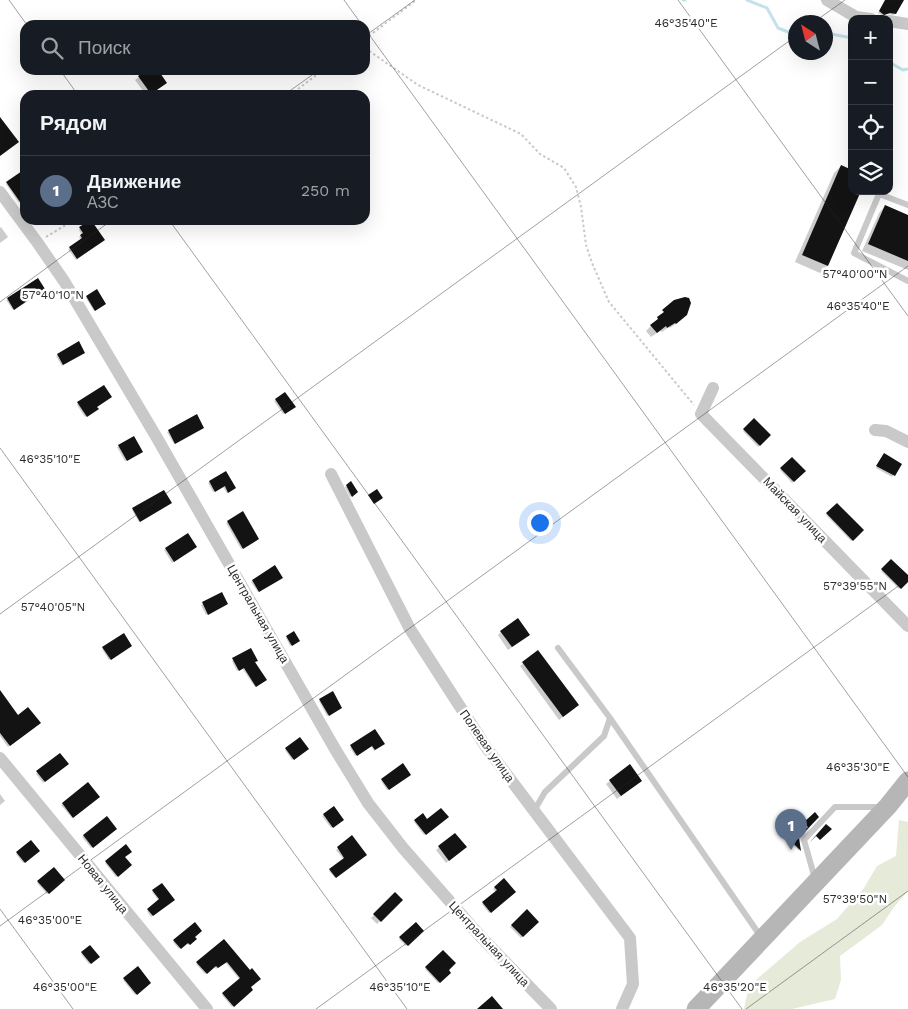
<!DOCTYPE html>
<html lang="ru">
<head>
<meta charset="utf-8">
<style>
  :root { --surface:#171b24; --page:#20242c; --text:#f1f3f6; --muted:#9ea1a6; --line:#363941; --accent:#e22f5e }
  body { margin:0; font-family:"Work Sans",sans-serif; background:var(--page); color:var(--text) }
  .controls { position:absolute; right:15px; top:15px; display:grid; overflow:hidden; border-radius:10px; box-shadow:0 5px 20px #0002 }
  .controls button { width:45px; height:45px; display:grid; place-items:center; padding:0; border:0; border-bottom:1px solid var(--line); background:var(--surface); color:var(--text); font:25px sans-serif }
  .compass { position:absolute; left:788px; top:15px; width:45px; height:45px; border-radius:50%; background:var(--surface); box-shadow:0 5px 20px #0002; rotate:324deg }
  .you { position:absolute; left:539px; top:522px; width:18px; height:18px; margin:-12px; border:4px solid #fff; border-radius:50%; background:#1a73e8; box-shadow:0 0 0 8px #1a73e833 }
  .badge { display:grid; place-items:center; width:32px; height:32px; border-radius:50%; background:var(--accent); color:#fff; font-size:16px; font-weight:700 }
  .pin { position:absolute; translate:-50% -41px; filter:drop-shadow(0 1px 2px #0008) }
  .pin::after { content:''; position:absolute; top:26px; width:18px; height:15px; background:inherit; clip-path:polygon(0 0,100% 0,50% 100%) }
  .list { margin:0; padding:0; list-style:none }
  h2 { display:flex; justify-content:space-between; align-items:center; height:65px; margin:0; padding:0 20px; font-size:21px }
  h2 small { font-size:16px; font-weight:400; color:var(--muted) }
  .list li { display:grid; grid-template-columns:32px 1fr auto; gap:15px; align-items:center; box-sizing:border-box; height:70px; padding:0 20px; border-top:1px solid var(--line) }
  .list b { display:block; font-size:19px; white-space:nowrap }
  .list p { margin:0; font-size:16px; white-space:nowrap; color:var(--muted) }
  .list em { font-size:16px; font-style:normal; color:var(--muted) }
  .icon { flex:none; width:28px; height:28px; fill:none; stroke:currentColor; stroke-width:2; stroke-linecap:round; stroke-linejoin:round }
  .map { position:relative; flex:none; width:908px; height:1009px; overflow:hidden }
  .search { position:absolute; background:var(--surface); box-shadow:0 5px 20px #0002; left:20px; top:20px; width:350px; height:55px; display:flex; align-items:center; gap:12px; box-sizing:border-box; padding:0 18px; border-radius:15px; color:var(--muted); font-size:19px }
  .panel { position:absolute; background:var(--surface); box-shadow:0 5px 20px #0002; left:20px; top:90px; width:350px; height:135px; border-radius:15px }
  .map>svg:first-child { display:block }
</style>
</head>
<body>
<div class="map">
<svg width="908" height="1009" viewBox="0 0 908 1009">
  <rect width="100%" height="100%" fill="#fff"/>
  <path fill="#e5ead9" d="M899 820 908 822V891L894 907 882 925 840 956 841 980 835 999 792 1009H744L749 986 800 942 837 919 864 888 877 866 896 856Z"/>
  <path fill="#0003" d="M886 0H897L894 15 888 14 882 15 878 13Z
    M148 70H157L162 86 149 95H146L135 80Z
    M841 166 827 266 820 273 795 262 834 173Z
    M25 177V199L19 203 6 184Z
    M885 206 908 216V270L862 251 879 213Z
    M1 227 8 237 0 243V228Z
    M80 228 102 241 76 260 68 249 81 240 79 237 82 235 79 230Z
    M37 279 43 290 13 310 6 300Z
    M87 297 104 305 94 311 86 298Z
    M675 301 681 320 670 328 669 327 662 332 660 331 651 337 646 331Z
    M78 343 82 354 62 366 56 356Z
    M285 394 293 408 283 414 274 401Z
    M78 403 96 407V410L85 417 77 405Z
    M754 420 769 435 758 447 743 431Z
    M201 429 174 444 167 432 169 431Z
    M133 438 140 453 125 461 117 447Z
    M883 456 900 464 892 477 876 468Z
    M792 459 804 471 792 483 780 470Z
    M225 473 233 489 227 493 223 487 213 492 208 483Z
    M346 486 355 493 350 497 345 487Z
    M169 504 139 522 132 510 133 509Z
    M837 504 862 530 851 541 826 515Z
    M243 513 257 540 241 549 226 523Z
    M188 534 195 548 172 563 164 550Z
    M891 560 908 577V580L899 589 881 571Z
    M280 579 258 592 251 582 253 581Z
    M222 594 226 605 206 615 201 605Z
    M501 632 525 638 508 650 498 635Z
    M287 637 297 642 290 646 286 638Z
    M130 647 109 660 102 649 103 648Z
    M250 650 254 662 264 681 255 687 242 668 237 671 232 661Z
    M538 652 575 708 559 720 520 666Z
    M0 692 17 717 39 723 8 747 0 736Z
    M320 700 340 709 327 716 319 701Z
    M382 745 374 751 371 746 355 756 350 747Z
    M286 749 306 750 292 760 285 750Z
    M60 754 67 764 43 783 36 774Z
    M408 776 387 790 381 781 382 780Z
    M610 781H641L617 799 606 784Z
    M88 784 98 797 72 818 61 805Z
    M0 794 5 801 0 805Z
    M334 808 342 820 331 828 322 816Z
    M423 815 427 821 447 817 424 835 414 822Z
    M107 818 116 829 91 848 82 837Z
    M455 834 462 850 446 863 436 850Z
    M352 837 365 855 335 878 329 871 344 860 336 850Z
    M798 838 799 850V851L792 844Z
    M31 841 38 851 23 863 16 854Z
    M126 846 124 857 130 865 116 877 105 863Z
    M54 869 63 880 47 894 37 883Z
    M504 879 514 892 489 913 482 904 496 892 493 889Z
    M161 885 173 900 151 917 147 911 159 901 152 892Z
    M395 894 401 900 377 924 371 918Z
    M527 911 537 922 521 938 510 927Z
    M416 923 422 931 406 946 399 939Z
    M195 924 193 937 195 939 188 945 186 943 179 949 173 942Z
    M224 941 251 990 232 1007 222 995 240 980 225 962 216 969 214 966 205 974 196 964Z
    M90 946 98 957 89 964 81 954Z
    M443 952 447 970 449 973 438 983 425 969Z
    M138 968 150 983 135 995 123 980Z"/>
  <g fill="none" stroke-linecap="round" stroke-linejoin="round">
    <path stroke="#c5e2ea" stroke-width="3" d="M683 0H685
      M747 0 767 8 778 28 796 35
      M826 33 852 38
      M889 62 903 70 908 69"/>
  </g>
  <path fill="#131313" d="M885 0H904L896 14 890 13 884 15 879 11Z
    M146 70H158L167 83 151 94 138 76Z
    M0 117 19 142 0 156Z
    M841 165 852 170V191H861L828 266 802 255Z
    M25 169V209L6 182Z
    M885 205 908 215V261L868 244Z
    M91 220 105 240 77 259 69 247 82 238 80 235 83 233 79 227Z
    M38 278 45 289 14 310 7 298Z
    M97 289 106 304 95 311 86 296Z
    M685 297 689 298 691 303 687 315 676 324 675 323 667 328 666 326 657 333 650 325 658 319 657 317 664 312 662 310 674 300Z
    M79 341 85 353 63 365 57 354Z
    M104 385 112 397 97 407 99 409 87 417 77 402Z
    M285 392 296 407 285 414 275 399Z
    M197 414 204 428 175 444 168 430Z
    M754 418 771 435 760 446 743 429Z
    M134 436 143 452 127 461 118 445Z
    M884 453 902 464 895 476 876 466Z
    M792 457 806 471 794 482 780 468Z
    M226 471 236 488 228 493 225 486 215 492 209 481Z
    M351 481 358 492 352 497 346 485Z
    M377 489 383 498 374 504 368 495Z
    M164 490 172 503 140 522 132 508Z
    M837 503 864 530 853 541 826 513Z
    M243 511 259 539 243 549 227 521Z
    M188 533 197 547 174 562 165 548Z
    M891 559 908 575V582L901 589 881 569Z
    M275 565 283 578 259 592 252 580Z
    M222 592 228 604 208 615 202 602Z
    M518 618 530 635 512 647 500 631Z
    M294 631 300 641 292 646 286 636Z
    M124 633 132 646 111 660 102 647Z
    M251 648 258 661 255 662 267 680 256 687 244 668 239 671 232 658Z
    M538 650 579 705 563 717 522 662Z
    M0 690 18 715 28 707 41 723 10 746 0 733Z
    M333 691 342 708 329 716 319 699Z
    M375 729 385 744 375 750 372 746 357 756 350 745Z
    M300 737 309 749 294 760 285 748Z
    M60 753 69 764 45 782 36 771Z
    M403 763 411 775 389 790 381 779Z
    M630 764 642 781 621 796 609 780Z
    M88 782 100 797 73 818 62 803Z
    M334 806 344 820 333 828 323 814Z
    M441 808 449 817 426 835 414 820 423 813 427 819Z
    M815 812 819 817 799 838 801 851 792 842 808 827 803 823Z
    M107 816 117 829 93 848 83 835Z
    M826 824 832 829 820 840 816 836 810 842Z
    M455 833 467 847 449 861 438 846Z
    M352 835 367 855 336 878 329 869 344 858 337 847Z
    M31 840 40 851 25 863 16 852Z
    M126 844 132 852 125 857 132 865 118 877 105 861Z
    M54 867 65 880 49 894 37 881Z
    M504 878 516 892 491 913 482 902 497 890 494 887Z
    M162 883 175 900 153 916 147 909 159 899 152 890Z
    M395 892 403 900 381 922 373 914Z
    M527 909 539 922 523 937 511 925Z
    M195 922 202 931 195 937 197 939 190 945 188 943 181 949 173 940Z
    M416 922 424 931 408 946 399 937Z
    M224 939 250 970 252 968 261 979 251 987 253 990 234 1007 222 993 240 978 227 962 218 968 216 966 207 974 196 962Z
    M90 945 100 957 91 964 81 952Z
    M443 950 456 963 449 970 451 973 440 983 425 967Z
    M138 966 151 983 137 995 123 978Z
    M492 996 503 1009H477Z"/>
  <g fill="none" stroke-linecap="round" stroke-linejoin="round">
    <path stroke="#c9c9c9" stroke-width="2" stroke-dasharray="2.5 2.5" stroke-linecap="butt" d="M365 39 416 0
      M365 48 418 85 521 134 540 154 564 168 576 187 581 207 586 245 592 263 609 302 694 405
      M290 95 323 70
      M46 237 74 220"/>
    <path stroke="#c9c9c9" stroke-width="6" d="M908 205 879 194 854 253 908 281
      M558 648 610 718 761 937
      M534 811 545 792 604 736 610 718
      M815 879 804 840 835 807H882"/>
    <path stroke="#c9c9c9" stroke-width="12" d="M827 0 856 17 871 19
      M889 21 908 24
      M0 192 37 242 64 281 157 438 335 749 368 803 403 848 481 937 551 1009
      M713 388 701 414 908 626
      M875 430 886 431 908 442
      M331 474 410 629 486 747 630 938 633 984 622 1009
      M0 758 207 1009"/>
    <path stroke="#b6b6b6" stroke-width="19" d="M696 1009 888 806 908 781"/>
  </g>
  <path fill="none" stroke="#2c2c2c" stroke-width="1" stroke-opacity="0.45" d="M9 0 27 25M344 0 362 25M678 0 908 316M814 22 845 0M365 29 908 777M365 36 415 0M60 70 78 95M284 95 319 70M169 220 742 1009M0 302 112 220M0 448 407 1009M0 614 796 36M0 909 73 1009M0 926 908 266M316 1009 908 579M746 1009 908 891"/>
  <g text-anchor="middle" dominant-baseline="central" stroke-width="5" stroke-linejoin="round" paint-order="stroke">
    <g font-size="12" fill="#2c2c2c" stroke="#fff">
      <text transform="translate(795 510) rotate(46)">Майская улица</text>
      <text transform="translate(258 614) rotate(60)">Центральная улица</text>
      <text transform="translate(487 746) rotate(55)">Полевая улица</text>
      <text transform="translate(103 884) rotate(51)">Новая улица</text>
      <text transform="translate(489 944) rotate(47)">Центральная улица</text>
    </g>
  </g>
  <g font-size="12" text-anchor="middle" fill="#2c2c2c" stroke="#fff" stroke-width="5" stroke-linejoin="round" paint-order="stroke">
    <text x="686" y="27">46°35'40"E</text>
    <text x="855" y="278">57°40'00"N</text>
    <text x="53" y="299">57°40'10"N</text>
    <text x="858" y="310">46°35'40"E</text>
    <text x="50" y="463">46°35'10"E</text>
    <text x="855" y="590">57°39'55"N</text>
    <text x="53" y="611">57°40'05"N</text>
    <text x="858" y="771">46°35'30"E</text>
    <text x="855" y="903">57°39'50"N</text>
    <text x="50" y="924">46°35'00"E</text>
    <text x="65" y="991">46°35'00"E</text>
    <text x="400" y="991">46°35'10"E</text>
    <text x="735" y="991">46°35'20"E</text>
  </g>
</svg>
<div class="controls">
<button>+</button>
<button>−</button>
<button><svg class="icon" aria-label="locate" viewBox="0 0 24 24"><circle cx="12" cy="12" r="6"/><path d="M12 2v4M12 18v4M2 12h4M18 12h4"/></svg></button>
<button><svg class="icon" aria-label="layers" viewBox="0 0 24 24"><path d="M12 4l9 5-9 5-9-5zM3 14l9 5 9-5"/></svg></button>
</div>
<svg class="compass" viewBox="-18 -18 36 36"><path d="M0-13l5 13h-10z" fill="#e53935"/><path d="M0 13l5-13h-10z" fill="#9ea1a6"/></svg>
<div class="you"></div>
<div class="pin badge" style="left:791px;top:850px;background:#5c6f8a">1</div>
<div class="search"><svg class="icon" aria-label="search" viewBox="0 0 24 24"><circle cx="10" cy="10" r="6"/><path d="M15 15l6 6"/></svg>Поиск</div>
<section class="panel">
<h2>Рядом<small></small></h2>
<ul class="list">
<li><span class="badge" style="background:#5c6f8a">1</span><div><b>Движение</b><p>АЗС</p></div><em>250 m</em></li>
</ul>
</section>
</div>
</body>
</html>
